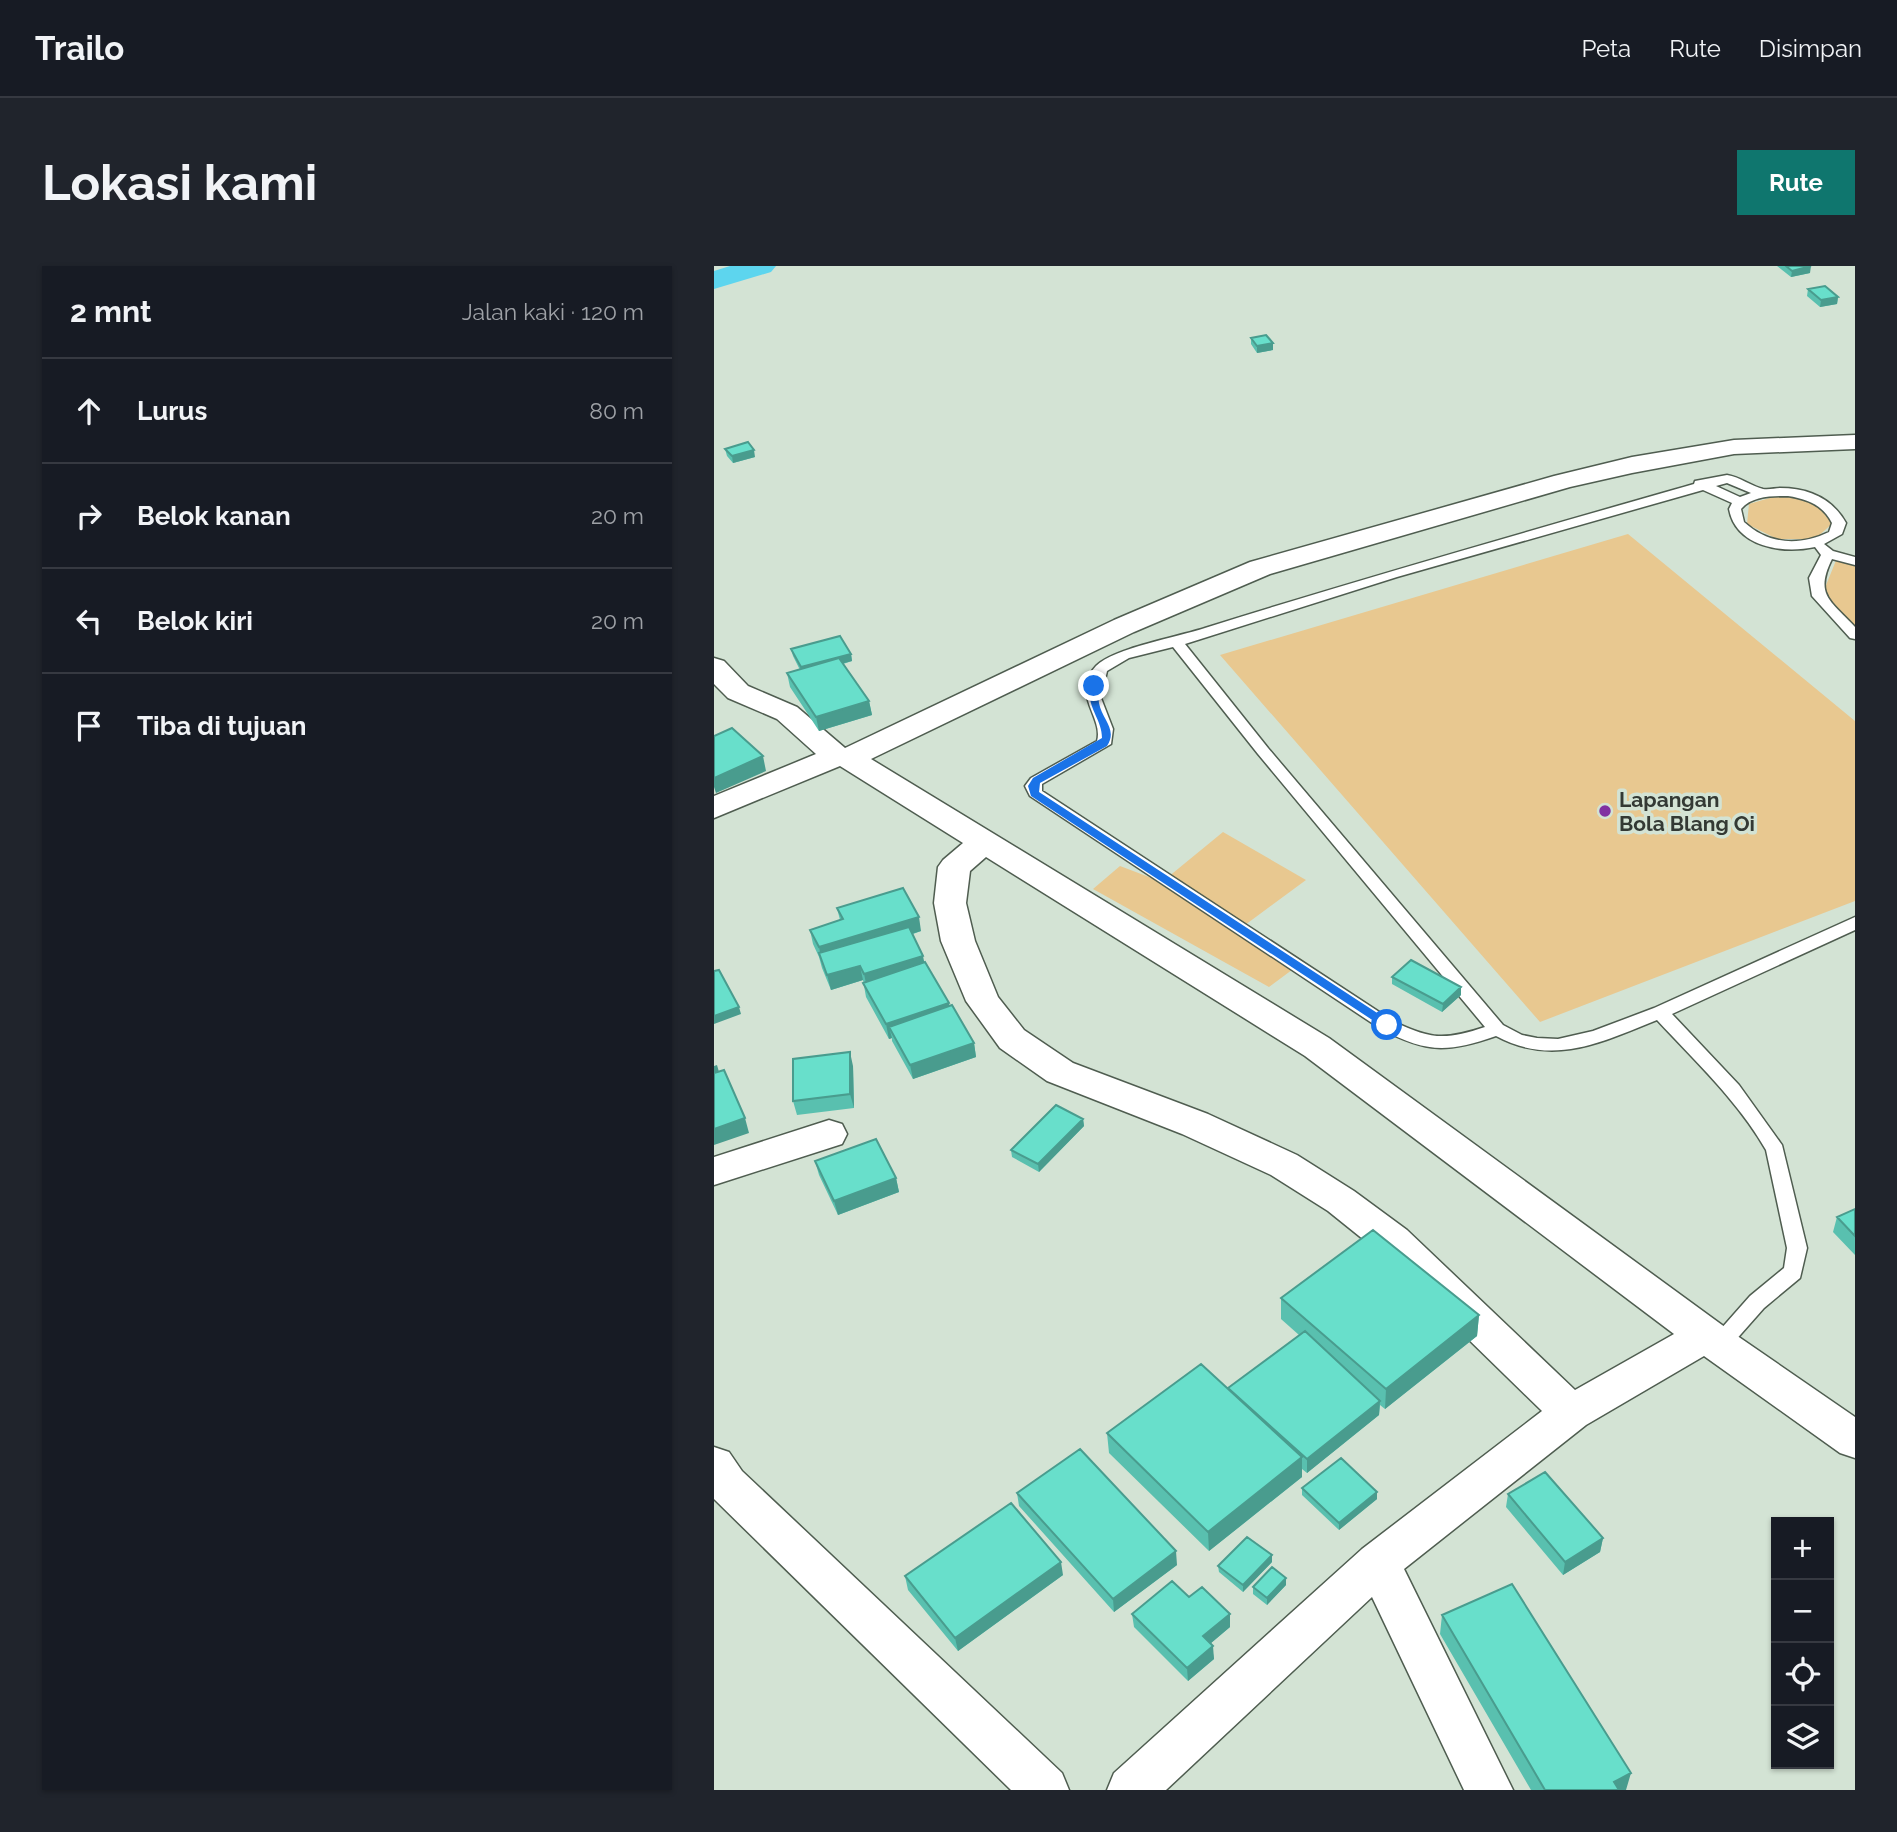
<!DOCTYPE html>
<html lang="id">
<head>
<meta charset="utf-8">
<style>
  :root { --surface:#171b24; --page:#20242c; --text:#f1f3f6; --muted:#9ea1a6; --line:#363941; --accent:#0f766e }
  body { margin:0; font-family:Raleway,sans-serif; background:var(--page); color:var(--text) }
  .controls { position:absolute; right:21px; bottom:21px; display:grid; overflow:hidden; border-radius:0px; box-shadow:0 2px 5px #0004 }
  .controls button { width:63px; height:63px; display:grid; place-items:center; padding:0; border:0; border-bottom:2px solid var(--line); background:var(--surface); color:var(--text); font:35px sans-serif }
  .stop { position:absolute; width:21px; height:21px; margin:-16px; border:5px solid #1a73e8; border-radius:50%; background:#fff }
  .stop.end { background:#1a73e8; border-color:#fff; box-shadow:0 2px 7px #0008 }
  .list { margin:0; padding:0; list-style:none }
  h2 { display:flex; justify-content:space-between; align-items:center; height:91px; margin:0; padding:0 28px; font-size:30px }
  h2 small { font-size:23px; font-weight:400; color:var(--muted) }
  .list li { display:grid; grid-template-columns:46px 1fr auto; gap:21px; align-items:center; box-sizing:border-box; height:105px; padding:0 28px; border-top:2px solid var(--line) }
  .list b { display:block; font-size:26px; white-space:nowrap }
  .list em { font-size:23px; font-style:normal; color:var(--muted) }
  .icon { flex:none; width:38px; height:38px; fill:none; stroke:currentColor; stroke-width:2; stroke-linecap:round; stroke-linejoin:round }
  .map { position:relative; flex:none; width:1141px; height:1524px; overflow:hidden; border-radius:0px }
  header { display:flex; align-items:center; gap:42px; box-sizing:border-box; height:98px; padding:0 35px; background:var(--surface); border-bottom:2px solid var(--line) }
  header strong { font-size:33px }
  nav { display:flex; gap:38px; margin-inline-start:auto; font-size:24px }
  .intro { display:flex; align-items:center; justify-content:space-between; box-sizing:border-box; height:168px; padding:0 42px }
  h1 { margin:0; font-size:49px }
  .button { padding:18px 32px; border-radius:0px; background:var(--accent); color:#fff; font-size:24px; font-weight:700 }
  main { display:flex; gap:42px; padding:0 42px }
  aside { flex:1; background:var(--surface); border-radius:0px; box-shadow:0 2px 5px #0004 }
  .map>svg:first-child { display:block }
</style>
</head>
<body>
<header>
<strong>Trailo</strong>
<nav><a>Peta</a><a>Rute</a><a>Disimpan</a></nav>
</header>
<div class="intro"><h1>Lokasi kami</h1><a class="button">Rute</a></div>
<main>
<aside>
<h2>2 mnt<small>Jalan kaki · 120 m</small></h2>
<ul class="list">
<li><svg class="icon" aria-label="ahead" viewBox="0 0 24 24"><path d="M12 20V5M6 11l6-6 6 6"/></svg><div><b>Lurus</b></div><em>80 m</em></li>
<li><svg class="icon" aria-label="right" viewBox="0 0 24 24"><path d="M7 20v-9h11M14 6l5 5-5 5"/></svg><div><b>Belok kanan</b></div><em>20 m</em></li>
<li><svg class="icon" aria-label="left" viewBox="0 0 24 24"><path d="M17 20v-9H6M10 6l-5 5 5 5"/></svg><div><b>Belok kiri</b></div><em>20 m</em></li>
<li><svg class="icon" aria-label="arrive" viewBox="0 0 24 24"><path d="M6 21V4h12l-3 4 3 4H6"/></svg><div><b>Tiba di tujuan</b></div></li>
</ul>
</aside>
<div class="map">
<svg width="1141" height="1524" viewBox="0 0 1141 1524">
  <rect width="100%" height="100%" fill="#d3e3d4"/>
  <path fill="#e8c890" d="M1066 229 1103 237 1119 257 1101 273H1063L1033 258 1035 238Z
    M914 268 1141 455V635L826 756 506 389Z
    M1123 292 1141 299V363L1108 329Z
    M509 566 592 614 531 659 590 695 555 721 379 623 406 600 448 616Z"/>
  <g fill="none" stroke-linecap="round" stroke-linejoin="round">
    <path fill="#5dd5ee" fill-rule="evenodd" d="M16 0H62L57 6 0 23V5Z"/>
    <g stroke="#4f5d50" stroke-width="3">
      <path id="service" d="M1013 209C1026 211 1037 220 1049 223 1055 224 1061 222 1066 222 1094 222 1118 232 1132 257L1128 268 1110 278 1119 285 1141 291V299L1118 293C1100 329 1117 335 1141 361V373L1136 372 1098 330 1095 312 1107 289 1101 281C1068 288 1022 281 1015 243L1018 237 989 224 683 311 471 378 554 482 789 759 808 769 823 772 844 773 879 765 940 742 1141 651V664L958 748 1025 819 1068 879 1093 982 1086 1012 1050 1042 1012 1085 1005 1087 998 1085 995 1079 998 1073 1036 1030 1070 1002 1073 982 1052 884C1024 835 981 795 943 754 888 776 839 801 782 770 733 787 713 787 667 763L316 530 311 520 317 512 383 475C390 452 356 427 382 400 400 382 464 371 491 362 653 311 816 265 980 218L981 215ZM1013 217 1037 227 1026 231 1002 220ZM1074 230C1093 233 1109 239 1118 257L1115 266C1086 280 1055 279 1030 256L1027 243C1038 230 1058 230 1074 230ZM459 381 544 488 771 761C732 774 717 774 679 755L328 525V518L397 478 399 463 387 432 393 405 415 392Z"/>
    </g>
    <g stroke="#4f5d50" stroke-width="3">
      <path id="minor" d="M1141 169V183L1020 188 918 207 856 221 556 308 420 366 157 493 615 772 1019 1067 1141 1151V1192L1126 1187 990 1090 872 1159 690 1303 799 1524H750L658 1331 452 1524H393L400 1507 648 1283 828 1145 665 986 614 945 557 909 468 868 333 815 286 782 252 735 227 675 220 637 224 601 229 594 249 577 126 500 0 552V530L102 488 63 453 14 432 0 418V392L10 395 34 420 83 441 131 482 400 354 536 296 840 210 918 191 1020 174ZM272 591 591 790 960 1068 861 1124 693 964 640 925 583 889 494 848 359 797 310 764 284 731 261 675 252 637 256 605Z
        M115 854 128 858 133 868 128 878 0 919V891Z
        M0 1181 15 1186 28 1205 348 1507 355 1524H297L0 1233Z"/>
    </g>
    <use href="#service" fill="#fff" fill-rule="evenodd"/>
    <use href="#minor" fill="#fff" fill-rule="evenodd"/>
  </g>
  <path fill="#59c0af" d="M1063 0H1096V7L1077 11Z
    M1094 23 1124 31 1123 38 1106 41 1093 30Z
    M537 72 559 84 543 87 537 78Z
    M11 183 41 191 19 197 13 190Z
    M77 383 137 388 138 395 129 398 155 435 158 449 105 465 76 421 73 407 86 404 79 390Z
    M123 642 207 665 199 668 210 696 235 737V740L260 777 262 791 199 813 178 775V772L175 773 152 731 149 714 117 724 108 702 105 691 99 678 96 664 126 654Z
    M678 711 747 721V729L728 746 678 718Z
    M139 800 140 842 83 849 79 835Z
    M369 853 370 860 325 906 298 891 297 884Z
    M101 895 182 912 185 926 124 949 105 909Z
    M1141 943V989L1119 966 1123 951Z
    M567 1032 765 1049 763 1070 671 1143 666 1139 665 1149 593 1207 588 1203V1211L495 1285 395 1187 393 1167 514 1123 585 1069 567 1053Z
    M588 1222 663 1233 625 1264 588 1229Z
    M303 1227 463 1299 400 1346 305 1240Z
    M794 1228 889 1272 886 1286 849 1309 792 1241Z
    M558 1296 529 1326 505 1306 504 1300Z
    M349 1309 244 1385 194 1324 191 1310Z
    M572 1319 553 1339 539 1328V1321Z
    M475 1331 516 1361 497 1377 500 1393 474 1415 420 1361 418 1348Z
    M728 1349 912 1524H817L726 1368Z"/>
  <path fill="#499c8e" d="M1097 0 1096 7 1077 11 1078 5Z
    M1124 31 1123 38 1106 41 1107 34Z
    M559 77V84L543 87V80Z
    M40 184 41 191 19 197 18 190Z
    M137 388 138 395 89 408 87 401Z
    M155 435 158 449 105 465 102 451Z
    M49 490 52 505 2 527 0 521V512Z
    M205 651 207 665 108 696 105 681Z
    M209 690 212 705 153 722 150 708Z
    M146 700 149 714 117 724 113 709Z
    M747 721V729L728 746 729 738Z
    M235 737 237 752 175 761 178 772 175 773 172 758Z
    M25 741 27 748 0 758V750Z
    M260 777 262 791 199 813 196 799Z
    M136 786 139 800 140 842 136 828Z
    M3 799 7 813 0 816V800Z
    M31 852 35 867 0 879V863Z
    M369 853 370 860 325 906 324 898Z
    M182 912 185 926 124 949 120 935Z
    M765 1049 763 1070 671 1143 672 1123Z
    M666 1135 665 1149 593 1207V1193Z
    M588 1191V1211L495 1285 494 1266Z
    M663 1226V1233L625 1264V1257Z
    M889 1272 886 1286 849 1309 851 1296Z
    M462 1285 463 1299 400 1346 399 1333Z
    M558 1289V1296L529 1326V1319Z
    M347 1296 349 1309 244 1385 241 1372Z
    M572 1312V1319L553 1339V1332Z
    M516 1348V1361L490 1383 489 1370Z
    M499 1380 500 1393 474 1415 473 1402Z
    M917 1507 912 1524H898L900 1516Z"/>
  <path fill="#68dfcb" stroke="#499c8e" stroke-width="2" d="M1072 0H1097L1078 5Z
    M1111 20 1124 31 1107 34 1094 23Z
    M552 69 559 77 543 80 537 72Z
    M34 176 40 184 18 190 11 183Z
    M126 370 137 388 87 401 77 383Z
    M125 392 155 435 102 451 73 407Z
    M18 462 49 490 0 512V470Z
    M189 622 205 651 105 681 96 664 129 653 123 642Z
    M195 661 209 690 150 708 146 700 113 709 105 687Z
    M697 694 747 721 729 738 678 711Z
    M211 696 235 737 172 758 149 717Z
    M5 704 25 741 0 750V705Z
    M238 739 260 777 196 799 175 761Z
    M136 786V828L79 835V793Z
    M10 804 31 852 0 863V807Z
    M342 839 369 853 324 898 297 884Z
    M162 873 182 912 120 935 101 895Z
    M1141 943V970L1123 951Z
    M659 964 765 1049 672 1123 567 1032Z
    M591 1065 666 1135 593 1193 514 1122Z
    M487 1098 588 1191 494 1266 393 1167Z
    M366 1183 462 1285 399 1333 303 1227Z
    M627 1192 663 1226 625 1257 588 1222Z
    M831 1206 889 1272 851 1296 794 1228Z
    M297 1237 347 1296 241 1372 191 1310Z
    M533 1271 558 1289 529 1319 504 1300Z
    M558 1301 572 1312 553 1332 539 1321Z
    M458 1315 475 1331 488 1321 516 1348 489 1370 499 1380 473 1402 418 1348Z
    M798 1318 917 1507 900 1516 905 1524H831L728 1349Z"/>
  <path fill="#1a73e8" d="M377 418 385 420C385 425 384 432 385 437 388 454 404 463 393 480L326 517 325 526 677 756V761H669L317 530 314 520 319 512 388 472C388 452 371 441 377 418Z"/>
  <circle fill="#8031a1" stroke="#d3e3d4" stroke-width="2.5" cx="891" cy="545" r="7"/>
  <g text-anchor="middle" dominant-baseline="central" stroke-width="7" stroke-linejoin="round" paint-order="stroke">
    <g font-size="21" font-weight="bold" fill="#333934" stroke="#d3e3d4" text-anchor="start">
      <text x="905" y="533">Lapangan<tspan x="905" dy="24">Bola Blang Oi</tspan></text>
    </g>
  </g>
</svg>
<div class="controls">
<button>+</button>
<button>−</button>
<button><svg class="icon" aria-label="locate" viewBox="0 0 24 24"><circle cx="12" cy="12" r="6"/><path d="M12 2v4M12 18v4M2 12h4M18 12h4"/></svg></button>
<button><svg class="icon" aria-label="layers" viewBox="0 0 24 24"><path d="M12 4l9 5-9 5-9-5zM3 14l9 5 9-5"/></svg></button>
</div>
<div class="stop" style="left:673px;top:759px"></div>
<div class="stop end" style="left:380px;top:420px"></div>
</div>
</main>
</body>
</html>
